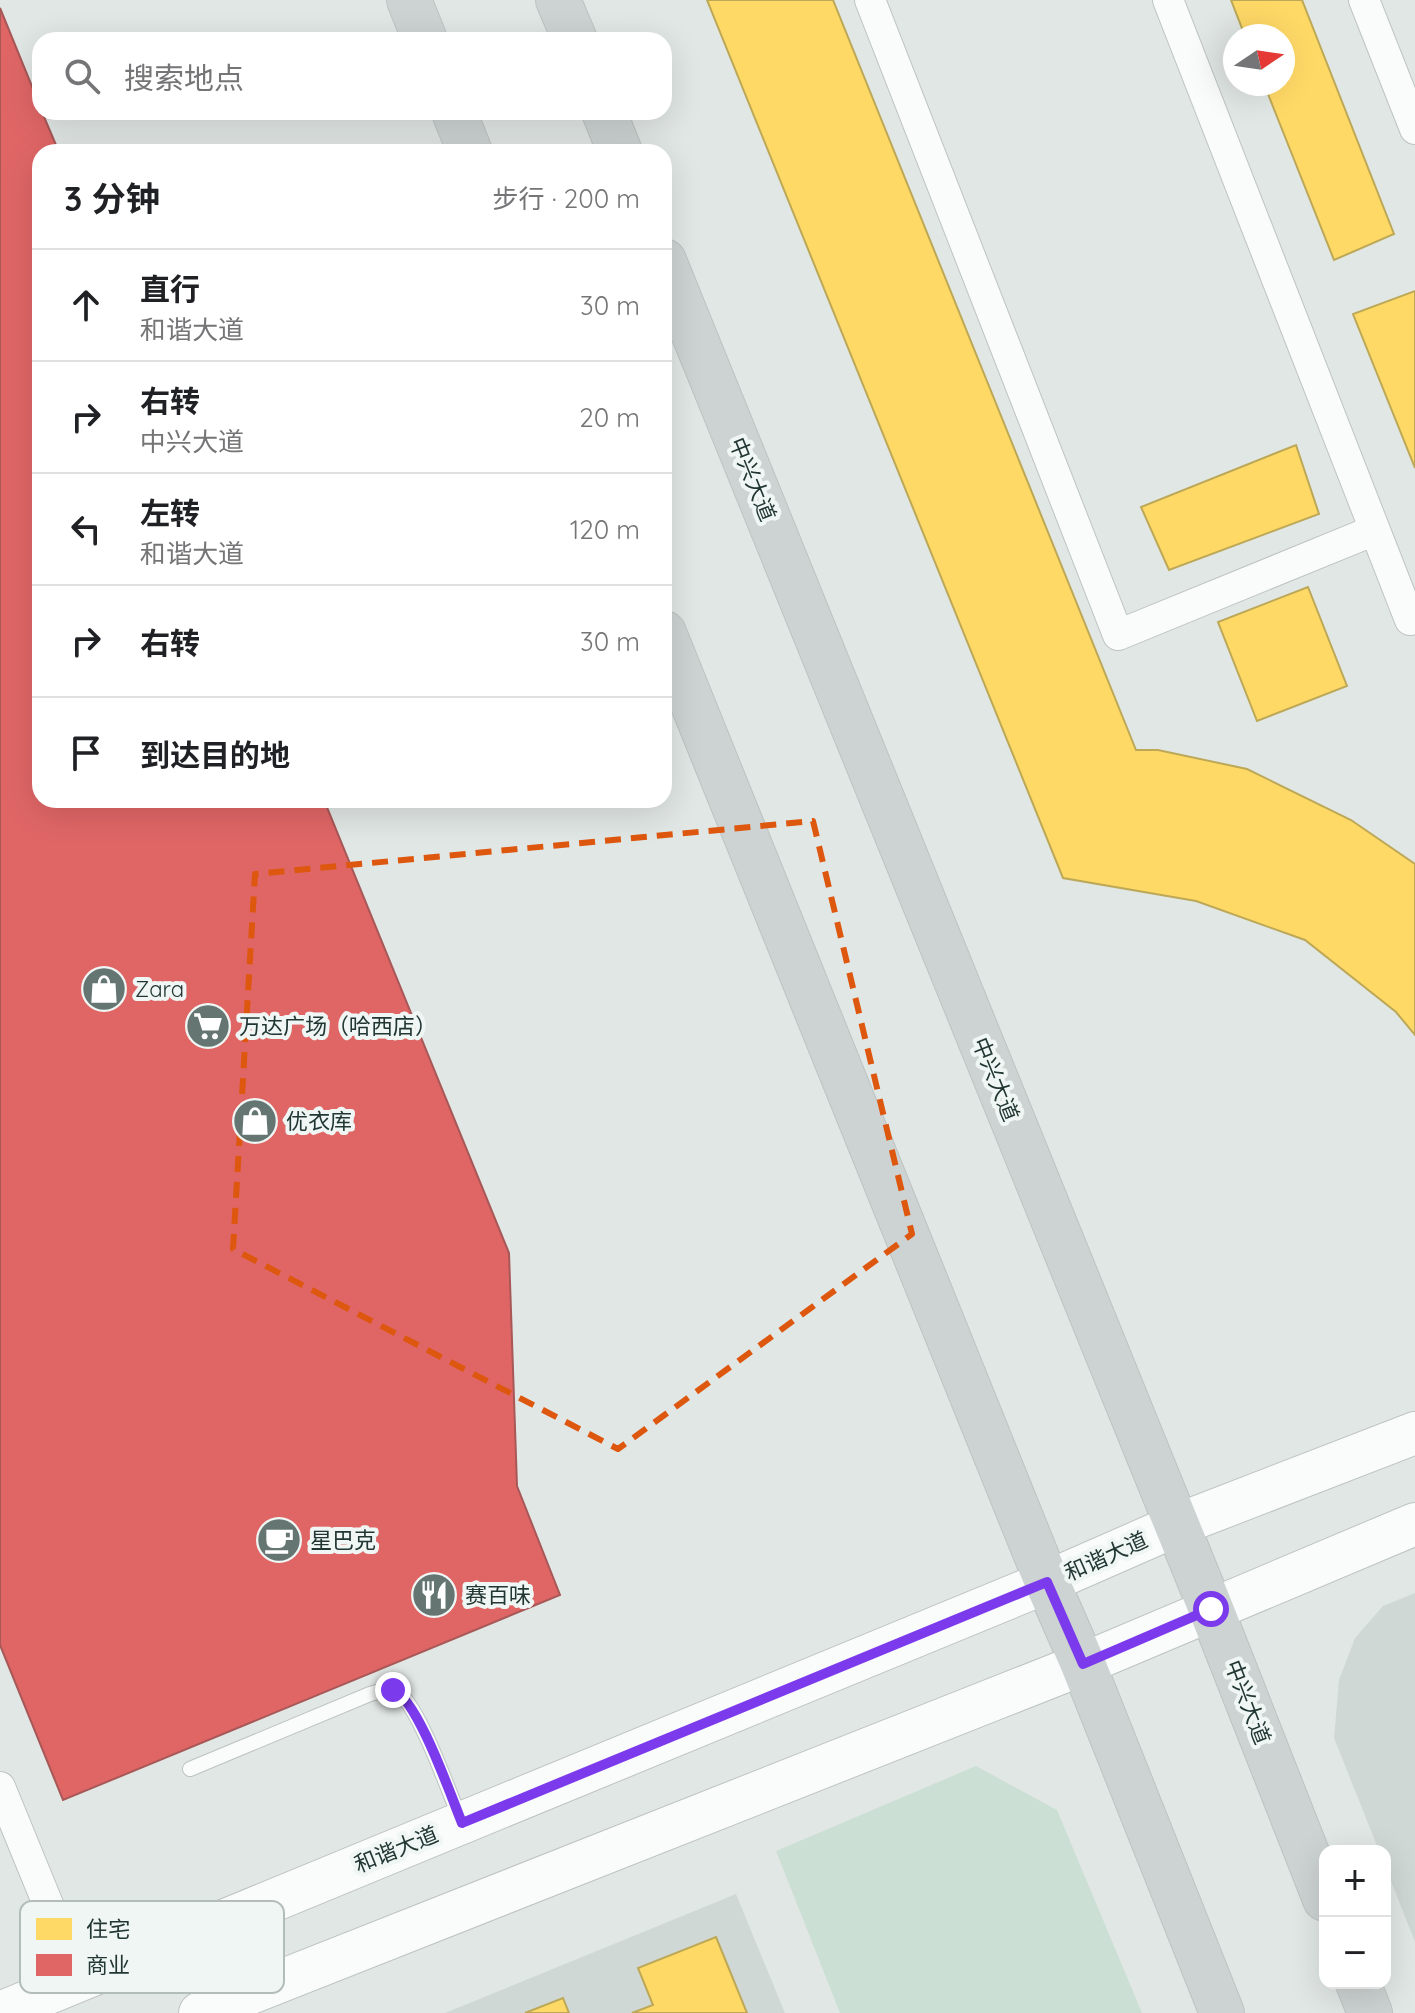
<!DOCTYPE html>
<html lang="zh">
<head>
<meta charset="utf-8">
<style>
  :root { --surface:#fff; --page:#f2f2f2; --text:#202124; --muted:#757577; --line:#e0e0e0 }
  body { margin:0; font-family:Quicksand,"Noto Sans SC",sans-serif; background:var(--page); color:var(--text) }
  .controls { position:absolute; right:24px; bottom:24px; display:grid; overflow:hidden; border-radius:16px; box-shadow:0 8px 32px #0002 }
  .controls button { width:72px; height:72px; display:grid; place-items:center; padding:0; border:0; border-bottom:2px solid var(--line); background:var(--surface); color:var(--text); font:40px sans-serif }
  .compass { position:absolute; left:1223px; top:24px; width:72px; height:72px; border-radius:50%; background:var(--surface); box-shadow:0 8px 32px #0002; rotate:77deg }
  .stop { position:absolute; width:24px; height:24px; margin:-18px; border:6px solid #7c3aed; border-radius:50%; background:#fff }
  .stop.end { background:#7c3aed; border-color:#fff; box-shadow:0 2px 8px #0008 }
  .list { margin:0; padding:0; list-style:none }
  h2 { display:flex; justify-content:space-between; align-items:center; height:104px; margin:0; padding:0 32px; font-size:34px }
  h2 small { font-size:26px; font-weight:400; color:var(--muted) }
  .list li { display:grid; grid-template-columns:52px 1fr auto; gap:24px; align-items:center; box-sizing:border-box; height:112px; padding:0 32px; border-top:2px solid var(--line) }
  .list b { display:block; font-size:30px; white-space:nowrap }
  .list p { margin:0; font-size:26px; white-space:nowrap; color:var(--muted) }
  .list em { font-size:26px; font-style:normal; color:var(--muted) }
  .icon { flex:none; width:44px; height:44px; fill:none; stroke:currentColor; stroke-width:2; stroke-linecap:round; stroke-linejoin:round }
  .map { position:relative; flex:none; width:1415px; height:2013px; overflow:hidden }
  .search { position:absolute; background:var(--surface); box-shadow:0 8px 32px #0002; left:32px; top:32px; width:640px; height:88px; display:flex; align-items:center; gap:20px; box-sizing:border-box; padding:0 28px; border-radius:24px; color:var(--muted); font-size:30px }
  .panel { position:absolute; background:var(--surface); box-shadow:0 8px 32px #0002; left:32px; top:144px; width:640px; height:664px; border-radius:24px }
  .map>svg:first-child { display:block }
</style>
</head>
<body>
<div class="map">
<svg width="1415" height="2013" viewBox="0 0 1415 2013">
  <rect width="100%" height="100%" fill="#e1e7e5"/>
  <path fill="#d0d8d5" d="M1415 1593V1942L1385 1866V1851H1379L1334 1738 1339 1680 1355 1638 1383 1606Z
    M736 1894 785 2013H445Z"/>
  <path fill="#ccdfd4" d="M976 1766 1057 1810 1142 2013H840L776 1851Z"/>
  <path fill="#ffd966" stroke="#bda857" stroke-width="2" d="M707 0H833L1136 750H1158L1247 769 1351 820 1415 864V1035L1396 1012 1305 940 1196 901 1063 878Z
    M1231 0H1302L1394 234 1334 260 1264 84H1283V36H1245Z
    M1415 291V468L1353 314Z
    M1296 445 1319 514 1169 570 1141 507Z
    M1308 587 1347 686 1257 721 1218 622Z
    M716 1937 747 2013H632L653 2005 638 1968Z
    M563 1998 569 2013H525Z"/>
  <path fill="#e06666" stroke="#a75857" stroke-width="2" d="M0 8 40 106V112H42L59 152H40V800H324L509 1253 517 1486 560 1595 63 1800 0 1645Z"/>
  <g fill="none" stroke-linecap="round" stroke-linejoin="round">
    <g stroke="#bec4c2" stroke-width="16">
      <path id="lane" d="M190 1769 370 1694C380 1691 392 1687 400 1694 420 1710 449 1792 460 1818"/>
    </g>
    <g stroke="#bec4c2" stroke-width="32">
      <path id="street" d="M870 0 1118 635 1375 530
        M1168 0 1410 620 1415 618
        M1364 0 1415 129
        M0 1787 79 1980"/>
    </g>
    <g stroke="#bec4c2" stroke-width="44">
      <path id="secondary" d="M0 2013 1047 1582 1177 1525 1415 1433
        M200 2013 1083 1664 1415 1524"/>
    </g>
    <g stroke="#bcc3c1" stroke-width="46">
      <path id="primary" d="M409 0 425 40
        M558 0 575 40
        M454 112 470 152
        M604 112 620 152
        M664 261 1211 1609 1325 1899
        M664 633 1047 1582 1083 1664 1222 2013
        M1358 1983 1370 2013"/>
    </g>
    <use href="#lane" stroke="#fafbfb" stroke-width="14"/>
    <use href="#street" stroke="#fafbfb" stroke-width="30"/>
    <use href="#secondary" stroke="#fafbfb" stroke-width="42"/>
    <use href="#primary" stroke="#cdd3d2" stroke-width="44"/>
  </g>
  <g fill="none" stroke-linecap="round" stroke-linejoin="round">
    <path stroke="#7c3aed" stroke-width="10" d="M393 1690C417 1698 451 1796 462 1823L1047 1582 1083 1664 1211 1609"/>
  </g>
  <path fill="none" stroke="#de570e" stroke-width="6" stroke-dasharray="16 10" stroke-linejoin="round" d="M813 821 912 1234 618 1449 233 1249 255 874Z"/>
  <defs>
    <g id="shop-disc" transform="scale(2.3)"><circle r="9.5" fill="#657572" stroke="#eff6f3"/><path d="M-5-2.5h2.3a2.7 3.5 0 0 1 5.4 0H5L5.5 6h-11ZM-1.5-2.5h3a1.5 2.3 0 0 0-3 0Z" fill="#fff"/></g>
    <g id="supermarket-disc" transform="scale(2.3)"><circle r="9.5" fill="#657572" stroke="#eff6f3"/><path d="M-6-5.5h2.5l.6 2H6L4.5 2H-2.5L-4.4-4H-6ZM-1.5 3.2a1.3 1.3 0 1 0 .1 0ZM3 3.2a1.3 1.3 0 1 0 .1 0Z" fill="#fff"/></g>
    <g id="cafe-disc" transform="scale(2.3)"><circle r="9.5" fill="#657572" stroke="#eff6f3"/><path d="M-5.5-4.5H6V0H3Q3 3.5 0 3.5H-2.5Q-5.5 3.5-5.5 0ZM3-3.2v2h1.7v-2ZM-6 4.5H4V6H-6Z" fill="#fff"/></g>
    <g id="restaurant-disc" transform="scale(2.3)"><circle r="9.5" fill="#657572" stroke="#eff6f3"/><path d="M-5-6h1v4h1v-4h1v4h1v-4h1v5L-1.5 .5V6h-2V.5L-5-1ZM5-6V6H3V1.5H1.5Q1.5-4 5-6Z" fill="#fff"/></g>
  </defs>
  <g fill-rule="evenodd">
    <use href="#shop-disc" x="104" y="989"/>
    <use href="#supermarket-disc" x="208" y="1026"/>
    <use href="#shop-disc" x="255" y="1121"/>
    <use href="#cafe-disc" x="279" y="1540"/>
    <use href="#restaurant-disc" x="434" y="1595"/>
  </g>
  <g text-anchor="middle" dominant-baseline="central" stroke-width="8" stroke-linejoin="round" paint-order="stroke">
    <g font-size="22" fill="#223734" stroke="#eff6f3">
      <text transform="translate(753 479) rotate(68)">中兴大道</text>
      <text transform="translate(996 1079) rotate(68)">中兴大道</text>
      <text transform="translate(1106 1556) rotate(-24)">和谐大道</text>
      <text transform="translate(1248 1702) rotate(69)">中兴大道</text>
      <text transform="translate(396 1849) rotate(-22)">和谐大道</text>
    </g>
    <g font-size="22" fill="#223734" stroke="#eff6f3" text-anchor="start">
      <text x="135" y="989">Zara</text>
      <text x="239" y="1026">万达广场（哈西店）</text>
      <text x="286" y="1121">优衣库</text>
      <text x="310" y="1540">星巴克</text>
      <text x="465" y="1595">赛百味</text>
    </g>
  </g>
  <rect x="20" y="1901" width="264" height="92" rx="12" fill="#eff6f3" stroke="#b2bdba" stroke-width="2"/>
  <rect x="36" y="1918" width="36" height="22" fill="#ffd966"/>
  <rect x="36" y="1954" width="36" height="22" fill="#e06666"/>
  <g font-size="22" fill="#223734">
    <text x="86" y="1937">住宅</text>
    <text x="86" y="1973">商业</text>
  </g>
</svg>
<div class="controls">
<button>+</button>
<button>−</button>
</div>
<svg class="compass" viewBox="-18 -18 36 36"><path d="M0-13l5 13h-10z" fill="#e53935"/><path d="M0 13l5-13h-10z" fill="#757577"/></svg>
<div class="stop" style="left:1211px;top:1609px"></div>
<div class="stop end" style="left:393px;top:1690px"></div>
<div class="search"><svg class="icon" aria-label="search" viewBox="0 0 24 24"><circle cx="10" cy="10" r="6"/><path d="M15 15l6 6"/></svg>搜索地点</div>
<section class="panel">
<h2>3 分钟<small>步行 · 200 m</small></h2>
<ul class="list">
<li><svg class="icon" aria-label="ahead" viewBox="0 0 24 24"><path d="M12 20V5M6 11l6-6 6 6"/></svg><div><b>直行</b><p>和谐大道</p></div><em>30 m</em></li>
<li><svg class="icon" aria-label="right" viewBox="0 0 24 24"><path d="M7 20v-9h11M14 6l5 5-5 5"/></svg><div><b>右转</b><p>中兴大道</p></div><em>20 m</em></li>
<li><svg class="icon" aria-label="left" viewBox="0 0 24 24"><path d="M17 20v-9H6M10 6l-5 5 5 5"/></svg><div><b>左转</b><p>和谐大道</p></div><em>120 m</em></li>
<li><svg class="icon" aria-label="right" viewBox="0 0 24 24"><path d="M7 20v-9h11M14 6l5 5-5 5"/></svg><div><b>右转</b></div><em>30 m</em></li>
<li><svg class="icon" aria-label="arrive" viewBox="0 0 24 24"><path d="M6 21V4h12l-3 4 3 4H6"/></svg><div><b>到达目的地</b></div></li>
</ul>
</section>
</div>
</body>
</html>
